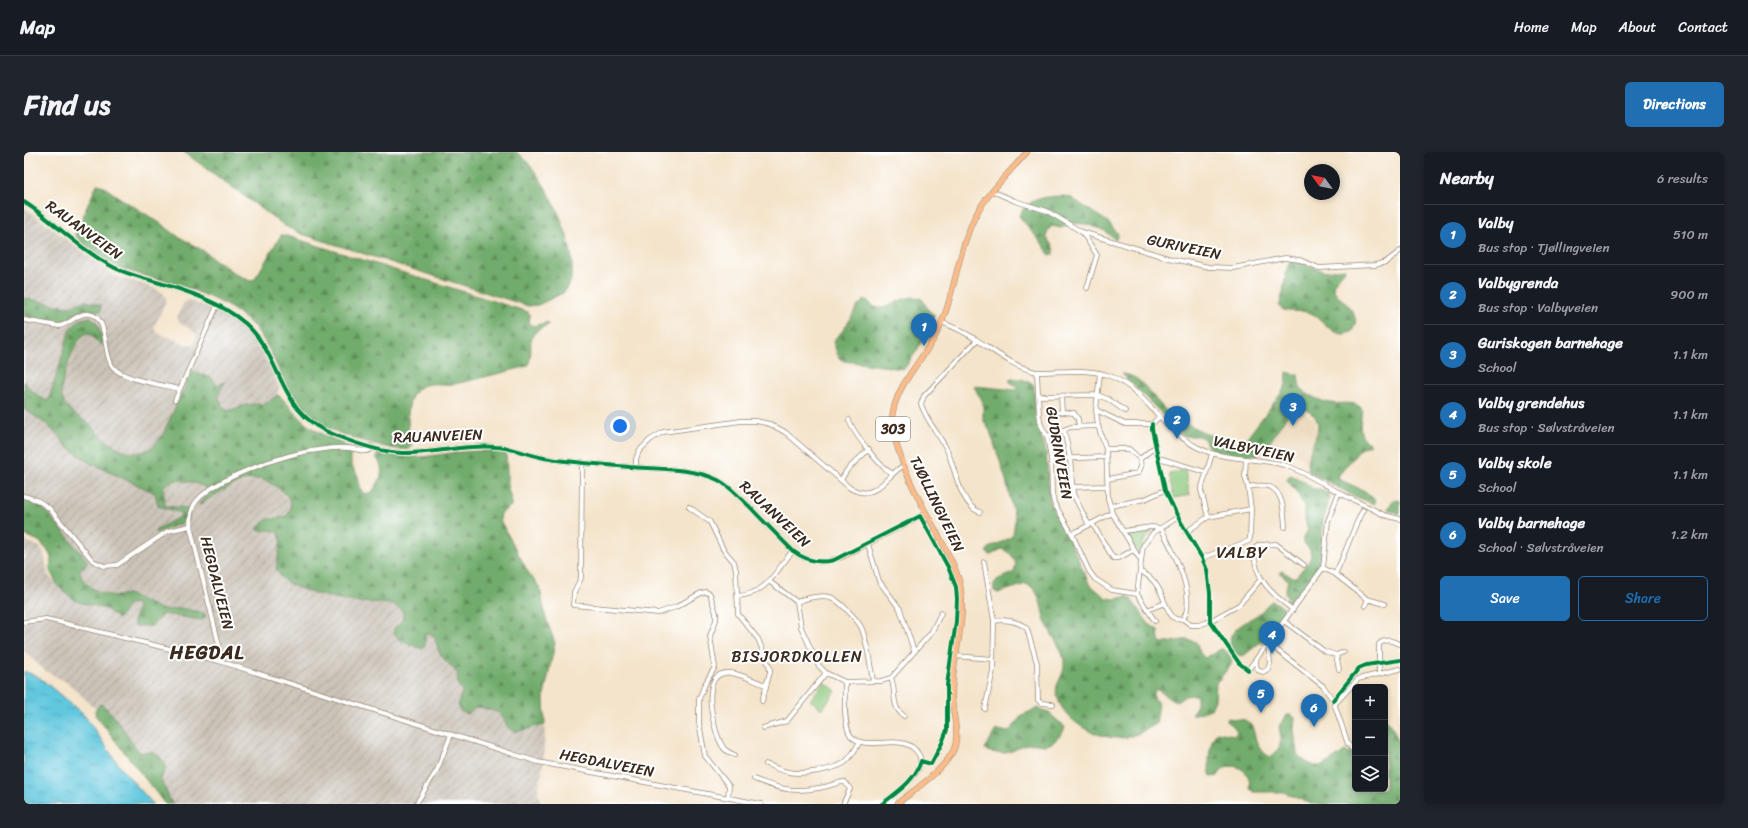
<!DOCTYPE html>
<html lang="en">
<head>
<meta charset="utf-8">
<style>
  :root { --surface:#171b24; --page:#20242c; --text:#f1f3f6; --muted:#9ea1a6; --line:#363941; --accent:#1f6fb2 }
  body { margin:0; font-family:Sriracha,sans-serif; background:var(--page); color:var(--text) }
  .controls { position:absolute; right:12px; bottom:12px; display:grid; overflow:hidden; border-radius:6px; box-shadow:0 2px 6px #0003 }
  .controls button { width:36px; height:36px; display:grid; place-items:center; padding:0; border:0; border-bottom:1px solid var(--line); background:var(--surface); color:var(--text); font:20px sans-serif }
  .compass { position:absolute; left:1280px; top:12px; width:36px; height:36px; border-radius:50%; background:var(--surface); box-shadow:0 2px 6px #0003; rotate:303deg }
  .you { position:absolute; left:596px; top:274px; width:14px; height:14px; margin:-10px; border:3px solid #fff; border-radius:50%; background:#1a73e8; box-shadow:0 0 0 6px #1a73e833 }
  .badge { display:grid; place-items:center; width:26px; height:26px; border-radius:50%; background:var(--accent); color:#fff; font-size:13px; font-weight:700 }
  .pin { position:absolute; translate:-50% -33px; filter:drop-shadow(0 1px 2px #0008) }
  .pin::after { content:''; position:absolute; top:21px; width:14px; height:12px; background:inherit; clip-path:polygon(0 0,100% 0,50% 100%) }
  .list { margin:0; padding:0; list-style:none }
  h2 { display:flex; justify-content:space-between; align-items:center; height:52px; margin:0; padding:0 16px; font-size:17px }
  h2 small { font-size:13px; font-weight:400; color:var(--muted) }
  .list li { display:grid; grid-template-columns:26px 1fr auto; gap:12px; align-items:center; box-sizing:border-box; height:60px; padding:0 16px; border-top:1px solid var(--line) }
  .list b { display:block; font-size:15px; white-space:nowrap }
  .list p { margin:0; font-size:13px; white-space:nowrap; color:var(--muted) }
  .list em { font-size:13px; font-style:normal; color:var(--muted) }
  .actions { display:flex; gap:8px; padding:12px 16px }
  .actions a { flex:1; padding:9px 0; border:1px solid var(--accent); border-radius:6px; text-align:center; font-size:14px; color:var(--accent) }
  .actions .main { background:var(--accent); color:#fff }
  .icon { flex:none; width:22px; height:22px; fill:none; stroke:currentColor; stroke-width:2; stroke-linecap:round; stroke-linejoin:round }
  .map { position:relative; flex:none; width:1376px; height:652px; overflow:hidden; border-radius:6px }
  header { display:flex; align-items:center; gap:24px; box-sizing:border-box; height:56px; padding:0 20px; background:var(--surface); border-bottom:1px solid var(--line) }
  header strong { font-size:19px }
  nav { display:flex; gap:22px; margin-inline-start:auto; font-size:14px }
  .intro { display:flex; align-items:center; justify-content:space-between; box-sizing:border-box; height:96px; padding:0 24px }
  h1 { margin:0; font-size:28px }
  .button { padding:10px 18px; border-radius:6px; background:var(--accent); color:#fff; font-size:14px; font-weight:700 }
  main { display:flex; gap:24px; padding:0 24px }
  aside { flex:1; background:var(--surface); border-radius:6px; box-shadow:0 2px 6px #0003 }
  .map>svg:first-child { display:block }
</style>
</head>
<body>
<header>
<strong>Map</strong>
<nav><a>Home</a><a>Map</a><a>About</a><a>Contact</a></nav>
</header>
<div class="intro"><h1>Find us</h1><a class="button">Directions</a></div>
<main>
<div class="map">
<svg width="1376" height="652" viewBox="0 0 1376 652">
  <defs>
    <pattern id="industrial-furrows" width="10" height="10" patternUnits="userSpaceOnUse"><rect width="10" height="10" fill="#cbc3b8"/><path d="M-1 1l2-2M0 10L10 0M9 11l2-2" fill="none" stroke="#a69f95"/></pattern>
    <pattern id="forest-firs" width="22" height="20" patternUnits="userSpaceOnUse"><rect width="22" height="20" fill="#71ac6c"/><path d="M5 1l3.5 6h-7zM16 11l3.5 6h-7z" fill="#5e8c58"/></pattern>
    <pattern id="water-ripples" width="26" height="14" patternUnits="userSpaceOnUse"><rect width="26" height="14" fill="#61c7de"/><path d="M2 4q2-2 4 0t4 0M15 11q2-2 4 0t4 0" fill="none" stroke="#51a2b3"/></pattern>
  </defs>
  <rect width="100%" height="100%" fill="#fff"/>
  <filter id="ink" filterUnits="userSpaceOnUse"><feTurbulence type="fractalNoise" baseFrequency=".025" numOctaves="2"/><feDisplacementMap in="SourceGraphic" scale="8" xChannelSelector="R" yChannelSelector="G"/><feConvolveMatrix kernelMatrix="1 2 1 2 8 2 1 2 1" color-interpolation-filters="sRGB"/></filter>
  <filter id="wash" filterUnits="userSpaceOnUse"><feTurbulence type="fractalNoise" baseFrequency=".012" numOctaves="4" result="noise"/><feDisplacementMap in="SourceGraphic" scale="16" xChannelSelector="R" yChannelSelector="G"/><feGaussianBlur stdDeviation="0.9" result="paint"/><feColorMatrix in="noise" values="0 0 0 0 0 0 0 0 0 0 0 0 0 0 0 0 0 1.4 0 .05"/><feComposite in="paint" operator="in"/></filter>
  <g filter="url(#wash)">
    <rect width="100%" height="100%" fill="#f4e4cb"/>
    <path fill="#ebd8ba" d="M1271 255 1290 267 1295 292 1286 315 1281 313 1278 305 1270 302 1271 299 1258 295 1246 306 1237 305Z"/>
    <path fill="url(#industrial-furrows)" d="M0 55 89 123 128 135 139 141 142 145V149L130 175 131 178 134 181 161 192H170L173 183 168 178 155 170 153 164 160 151 163 148 196 159 210 167 226 181 237 197 253 230 255 236 253 243 243 251 230 252 204 259 199 256 194 244 200 234 199 230 193 233 188 226 168 219 138 284 131 292 127 296 118 300 100 299 85 291 67 274 45 258 38 244V237L43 218 54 189 63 181 67 182 75 192 79 191 74 171 55 168 46 178 25 247 23 249 8 239 0 230V163L29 171H36L58 158 63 157 73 160 77 153 62 149 43 155 0 146Z
      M0 257 21 271 36 285 42 294 55 304 66 311 131 341 134 354 157 361 156 365 142 372 135 381 161 371 162 356H152L141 354 139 352V336L146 331 164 329 182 336 184 338V342L178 352 200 337 232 327 253 334 266 350 267 357 262 364 256 366 248 365 236 379 245 378 254 380 257 387 253 408 261 429 271 435 318 448 333 450 359 451 373 454 377 458 379 464 378 469 371 474 384 492 390 493 395 496 401 494V482L406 481 411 486 415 500 420 507 433 521 434 532 438 539 434 554 448 560 452 555H458L476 562 482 574 500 578 511 574 521 573 519 614 514 639 517 652H148L136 628 141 619V610L134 604 128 600 120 602 114 599 86 560 76 552 72 557 44 531 20 518 0 499V388L16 395 21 405 24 423 38 438 52 449 82 457 90 465H97L101 454 106 451 112 452 114 456 133 469 139 462 180 461 156 456 144 458 137 457 104 442 95 444 88 443 70 438 64 433 56 421V417L62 414 64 410 62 407 19 356 0 348Z"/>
    <path fill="url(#forest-firs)" stroke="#566b45" d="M160 0H492C519 16 569 116 539 141L514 153 504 154 278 82 261 74Z
      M73 32 78 33 93 44 136 71 152 83 178 98 210 121 226 129 231 127 257 83H260L504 160 506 164 505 171 509 174 524 170 525 173C497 182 512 194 504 214 481 220 458 226 435 231 424 234 412 230 401 233 379 239 383 277 388 294L386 297C369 299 352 292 336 288 312 281 287 270 272 249 249 217 249 185 213 160 196 148 174 140 155 133 137 127 117 124 99 117 87 112 76 104 66 96 60 92 54 88 51 82Z
      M1041 44 1046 45 1084 70 1094 82 1093 86 1090 87 1081 79 1063 72 1049 71 1037 76 1028 74C1014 87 1032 90 1030 102L1026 104 1020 94 995 64C1003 46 1023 44 1041 44Z
      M1267 109 1275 110 1300 119 1321 117V118L1310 131 1309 137C1318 151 1341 162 1327 180 1310 188 1301 169 1289 162 1279 156 1267 163 1256 156 1255 152 1257 148 1258 144 1261 135 1261 115 1267 109Z
      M891 145 898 147 905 159 911 163 892 200 880 217 820 209 815 206 809 190C811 185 816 183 819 178 827 169 830 156 839 149L843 148C846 151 849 155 854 156 863 158 876 145 891 145Z
      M0 146 43 155 62 149 77 153V159C71 160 65 156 59 158 51 160 45 168 37 170 26 174 10 166 0 163Z
      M65 165C76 168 76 181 79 191L78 193 75 192 67 182 63 181C59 183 56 186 54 189 48 199 35 235 38 245 43 260 54 263 65 272 70 276 73 281 78 285 91 296 109 306 125 297 131 294 134 288 138 284L168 219 188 226 193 233 201 230 194 244 199 256 204 259 222 253 243 251 253 243 256 244 282 272 303 285 317 290 327 299V312L334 324 337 338 341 342 348 340C357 327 362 319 352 305L353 302C367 301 381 306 396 305 416 303 435 299 455 299 463 299 475 297 482 302L484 336 488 351 487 354 477 361 476 368 504 420 516 436 521 463 531 491 520 544 521 573C510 574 499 580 490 579 481 577 481 567 476 562 472 559 457 555 452 555L444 562 436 559 434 554 438 539 434 532 433 521 420 507 415 500 411 486 406 481 401 482V494L399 497 379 490 370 482V477C373 471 380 470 379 462 378 457 373 454 368 453 356 449 344 451 332 450 316 448 274 439 261 429 258 427 255 421 252 417L257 387 254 380 245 378 236 379 233 377C245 362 248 369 262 364 279 349 247 327 232 327 213 328 191 343 175 353 176 348 183 344 184 338L182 336C171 330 148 323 139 336L141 354 164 356 163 369 132 381 131 379 133 377 156 365 157 361 134 354 131 341 66 311 42 294 36 285 21 271 0 257V230C6 238 14 244 23 249L25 247 46 178 55 168Z
      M1263 220 1274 223 1276 236C1284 244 1296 249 1307 251 1318 253 1333 247 1339 259 1335 268 1335 280 1341 289L1346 291V293L1338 295 1315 323 1314 327 1341 339 1352 349 1350 352 1330 344 1285 320C1276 301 1307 276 1287 261 1282 258 1278 255 1273 255 1256 266 1248 295 1234 303 1223 303 1197 302 1187 297 1182 294 1182 287 1177 285 1171 282 1165 286 1159 283L1098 222C1119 222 1130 250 1145 261 1156 269 1199 291 1212 293L1223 286 1258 240 1262 233Z
      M987 227H998L1010 233 1011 265 1022 299 1026 351 1040 376 1065 431 1070 436 1082 446 1092 447 1103 444 1106 446 1125 472 1134 478 1135 488 1138 491C1150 492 1159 484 1172 490L1176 501 1181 506 1197 497C1204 499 1209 506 1207 513L1192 531 1191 548 1187 557 1169 563 1168 561 1173 553V543L1161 544 1153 550 1143 545 1135 538H1131L1129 541C1129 545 1131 547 1133 550 1135 557 1133 566 1132 572 1121 579 1105 587 1092 586 1069 584 1042 570 1034 547 1028 532 1040 526 1040 513 1041 498 1027 484 1022 471 1018 462 1018 451 1013 442 1011 437 1008 435 1002 432L974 441 970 439C967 425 981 426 990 420 995 409 987 400 977 397L967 403 963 401 964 397C972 391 982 390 989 383L991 368 982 328 966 279 959 268V252L950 234 992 238 993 235 985 229Z
      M1267 323 1279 329 1289 337H1296L1305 342 1306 345 1299 369 1297 405 1294 415 1268 451 1265 450 1261 441 1264 428 1256 421 1258 419 1268 425H1272L1285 409 1287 404 1286 398 1280 391 1279 387 1284 378 1280 364V354L1273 341 1263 328 1265 324Z
      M1373 347 1376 348V362L1364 357 1369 348Z
      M0 348 19 356 62 407 64 410 62 414 56 417C56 434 78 443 92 444 97 444 99 442 104 442L137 457 144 458 156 456 180 461 182 464 180 467 177 468 139 462 128 474H111L110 467 114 456 112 452 106 451C100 456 99 463 94 467L82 457 52 449 38 438 34 434 26 419 27 405 23 398 15 389 0 383Z
      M1248 449 1260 455 1261 460 1238 489 1218 505C1213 503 1209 499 1207 494 1200 478 1228 468 1237 460 1241 456 1243 452 1248 449Z
      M76 552C88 557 106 588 114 599 121 602 121 600 127 600 133 601 140 608 142 614L137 628 148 652H141L72 564 71 559Z
      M1014 556 1025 561 1041 575C1040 582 1028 593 1021 593 1015 593 1011 591 1005 592 986 598 985 605 963 599L961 597 971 579 974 578 984 580 987 578 998 563Z
      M1263 563H1268L1271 566 1270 577 1273 602C1294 623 1300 613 1321 599L1331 601V637H1361V567L1368 575 1376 593V652H1287L1259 640H1230L1226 636C1228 616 1204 605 1194 624L1187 625C1183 614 1185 589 1193 580L1210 583 1213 581 1212 577 1202 569 1203 566 1221 568 1227 572C1234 588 1228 593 1246 605 1259 597 1257 587 1255 574Z"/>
    <path fill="#8cc87d" stroke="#64794e" d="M1161 318 1166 343 1150 346 1145 321Z
      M1128 377 1129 378 1120 389 1115 402 1103 381Z
      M800 530 812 539 798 557 786 548Z"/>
    <path fill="url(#water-ripples)" stroke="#4e787e" d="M0 519 15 525 60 563 97 616 129 652H0Z"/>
  </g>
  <g filter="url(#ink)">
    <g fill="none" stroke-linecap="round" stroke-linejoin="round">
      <g stroke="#988774" stroke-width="5.5">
        <path id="minor" d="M968 39 991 49 1023 59 1058 80 1144 106 1185 115 1209 116 1261 106 1276 108 1295 116 1351 113 1362 110 1376 99
          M1058 80 1073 103 1063 136
          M0 168 35 174C45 173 54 160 65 162 86 165 78 202 89 215 99 228 140 233 156 237
          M917 170C930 175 942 181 953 188 973 201 990 215 1013 220 1035 220 1061 216 1083 223 1122 236 1138 280 1177 297 1203 309 1232 305 1260 313 1279 319 1296 330 1314 340 1329 348 1345 355 1360 363L1376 367
          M953 188 900 244 897 252C902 268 914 281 922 296 931 313 935 353 956 360
          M1013 220 1015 262 1017 273 1023 284 1027 307 1028 342 1030 351 1048 382 1065 419 1071 427 1088 438 1113 442
          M1076 221 1072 258 1074 274 1082 297 1084 346 1088 361 1117 409
          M1014 244 1073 243 1084 247 1101 259
          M151 248 193 154
          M1072 258 1101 272H1128L1135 265
          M1038 260 1050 261 1054 267 1055 275
          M1031 261 1038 260 1037 245
          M825 268C829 280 856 316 868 321
          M1040 278 1046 306 1049 342 1065 373
          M1023 284 1047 275 1074 274
          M1082 297H1105L1116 307
          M1135 306 1181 320
          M1027 307 1082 305
          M1116 307 1132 294
          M1222 307 1221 324 1224 335C1231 334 1240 332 1246 335 1260 340 1260 363 1261 375
          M558 310 557 426 550 440 549 453 634 461 652 455 677 441 682 440 686 442 692 461V468L686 484 691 515 681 532 675 547V571L681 604 705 634 704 645
          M612 315V307L615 299 626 288 639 280 717 269H732L746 272 761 280 826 336C852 351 861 324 879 314
          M1084 327 1114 321 1117 315 1116 307
          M817 328 823 318 845 297
          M1048 335 1082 334
          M0 344 13 348 25 356 69 409 80 414 93 413 144 379 166 374 195 493V509
          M1087 354 1121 347 1141 338
          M665 355 686 370 699 397 710 410 712 418 714 462 734 487 746 516V520L738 549
          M1184 365 1177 338 1188 302
          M1068 371 1089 406H1095L1109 398
          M166 374C166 367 166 360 170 353 184 328 265 300 294 298 306 296 320 295 331 297 337 298 340 301 346 298L347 294
          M1100 379 1127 375 1137 376 1154 365
          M1162 380 1184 365 1227 357
          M1048 382 1088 361
          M844 392 855 429 876 457 890 499
          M1178 406 1225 389 1226 386 1227 357 1224 335
          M960 410 970 469C980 467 996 469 1003 477L1013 511 1014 548 1017 551 1029 552
          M1299 416 1311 422 1343 447 1361 452
          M1117 420C1130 425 1137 439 1141 451
          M1311 422C1322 401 1328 378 1339 358
          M746 430 773 450 777 475 794 513 802 521 821 530 857 529 867 526 907 481 917 461
          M713 444C745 442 751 418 769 399
          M773 450C781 446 797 443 806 445 814 447 835 469 838 477 844 493 846 512 849 529
          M1341 454 1344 447
          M1123 458 1141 451C1146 460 1147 470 1159 467
          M1269 458C1248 442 1229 426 1230 397L1235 393 1252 392 1280 413
          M1159 467 1167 473H1175L1186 469 1215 453 1237 427
          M1131 469 1113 442 1119 394 1129 381 1137 376C1148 397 1174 444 1159 467
          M1260 469 1300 499 1312 503 1320 500
          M0 470 22 467 31 469 195 509 514 610 737 652
          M1244 491 1299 534 1309 548 1324 592 1328 597
          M1312 503 1315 517
          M931 504 969 507
          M1232 507C1232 513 1232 519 1239 520L1244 517 1246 511 1244 491
          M1224 518 1299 416 1304 369 1315 340
          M1355 521V492C1362 486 1368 489 1376 492
          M867 526C873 540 866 554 880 564
          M821 530C821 543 819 574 827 584 843 602 881 577 895 603 904 620 869 643 858 652
          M1311 552 1334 527 1376 517
          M961 557 969 518 970 469
          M739 576 763 569 802 521
          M711 603C706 601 702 600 699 595 690 582 675 524 701 521 712 519 732 530 742 533
          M742 612C750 615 757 619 765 620 779 623 809 618 820 611 827 606 831 598 835 591
          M730 627C757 638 771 641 800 635 807 634 815 629 821 630L826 637 819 652
          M392 652 413 618 427 583"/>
      </g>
      <g stroke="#988774" stroke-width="6">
        <path id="major" d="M0 50C31 70 57 99 91 116 103 122 116 125 129 129 161 138 197 150 222 172 261 208 253 263 313 284 333 292 357 300 378 301 410 302 441 292 472 295 489 296 504 303 520 306 548 311 577 312 606 315 633 317 669 316 694 328 706 334 715 345 725 354 739 369 754 384 769 399 785 411 800 412 818 405L902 361
          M873 652C890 638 919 619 929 599 937 583 928 563 928 545 927 503 948 459 932 419 915 379 889 344 876 303 872 292 868 280 868 268 869 236 899 208 913 181 932 142 933 97 954 59 967 37 986 20 1003 0"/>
      </g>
      <use href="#minor" stroke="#fff" stroke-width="4"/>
      <use href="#major" stroke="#fabc8b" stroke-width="5"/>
      <g stroke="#fff" stroke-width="6">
        <path id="cycleway" d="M0 50C31 70 57 99 91 116 103 122 116 125 129 129 161 138 197 150 222 172 261 208 253 263 313 284 333 292 357 300 378 301 410 302 441 292 472 295 489 296 504 303 520 306 548 311 577 312 606 315 633 317 669 316 694 328 706 334 715 345 725 354 739 369 754 384 769 399 781 408 795 412 810 408L896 364 924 415 932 435 933 447 932 469 923 533V578L918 591 907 612 897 609C891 629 873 640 858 652
          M1128 272V277L1141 338 1154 365 1178 406 1183 418 1186 441V469L1215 511 1224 518
          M1309 548 1335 516 1342 513 1376 508"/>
      </g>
      <use href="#cycleway" stroke="#00873e" stroke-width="4"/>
    </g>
  </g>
  <g text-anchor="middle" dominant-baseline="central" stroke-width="4" stroke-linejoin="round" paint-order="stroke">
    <rect fill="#fff" stroke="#766a62" stroke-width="1" x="852" y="265" width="34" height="24" rx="3"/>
    <g font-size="14" font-weight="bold" fill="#3b2a1e">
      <text x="869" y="277">303</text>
    </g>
    <g font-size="15" fill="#3b2a1e" stroke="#fff">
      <text transform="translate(60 78) rotate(36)">RAUANVEIEN</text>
      <text transform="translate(1160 95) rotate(12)">GURIVEIEN</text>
      <text transform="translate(414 284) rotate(-2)">RAUANVEIEN</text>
      <text transform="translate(1230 297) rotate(12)">VALBYVEIEN</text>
      <text transform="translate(1035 301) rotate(80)">GUDRINVEIEN</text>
      <text transform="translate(913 352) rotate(64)">TJØLLINGVEIEN</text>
      <text transform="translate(751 362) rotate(43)">RAUANVEIEN</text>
      <text transform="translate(193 431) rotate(76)">HEGDALVEIEN</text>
      <text transform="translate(583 611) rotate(11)">HEGDALVEIEN</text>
    </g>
    <g font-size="16" letter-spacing="1" fill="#3b2a1e" stroke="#fff">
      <text x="773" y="504">BISJORDKOLLEN</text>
    </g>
    <g font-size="17" letter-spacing="1" fill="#3b2a1e" stroke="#fff">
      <text x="1218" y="400">VALBY</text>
    </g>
    <g font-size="19" font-weight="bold" letter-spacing="1" fill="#3b2a1e" stroke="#fff">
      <text x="183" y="500">HEGDAL</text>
    </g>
  </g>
</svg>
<div class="controls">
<button>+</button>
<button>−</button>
<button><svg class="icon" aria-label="layers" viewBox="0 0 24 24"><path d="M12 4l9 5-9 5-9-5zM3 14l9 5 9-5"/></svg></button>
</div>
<svg class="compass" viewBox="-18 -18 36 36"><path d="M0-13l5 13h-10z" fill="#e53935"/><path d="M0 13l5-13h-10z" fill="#9ea1a6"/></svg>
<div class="you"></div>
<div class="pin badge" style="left:900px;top:194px">1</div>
<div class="pin badge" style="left:1153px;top:287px">2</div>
<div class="pin badge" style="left:1269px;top:274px">3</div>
<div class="pin badge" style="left:1248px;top:502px">4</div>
<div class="pin badge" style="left:1237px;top:561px">5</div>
<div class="pin badge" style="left:1290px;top:575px">6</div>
</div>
<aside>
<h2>Nearby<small>6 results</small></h2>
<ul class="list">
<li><span class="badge">1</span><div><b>Valby</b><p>Bus stop · Tjøllingveien</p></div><em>510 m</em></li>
<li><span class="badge">2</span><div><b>Valbygrenda</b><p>Bus stop · Valbyveien</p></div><em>900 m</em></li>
<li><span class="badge">3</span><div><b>Guriskogen barnehage</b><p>School</p></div><em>1.1 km</em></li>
<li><span class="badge">4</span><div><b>Valby grendehus</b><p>Bus stop · Sølvstråveien</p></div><em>1.1 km</em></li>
<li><span class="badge">5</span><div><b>Valby skole</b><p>School</p></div><em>1.1 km</em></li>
<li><span class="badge">6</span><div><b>Valby barnehage</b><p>School · Sølvstråveien</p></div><em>1.2 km</em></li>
</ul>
<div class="actions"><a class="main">Save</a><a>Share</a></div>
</aside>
</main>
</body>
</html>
